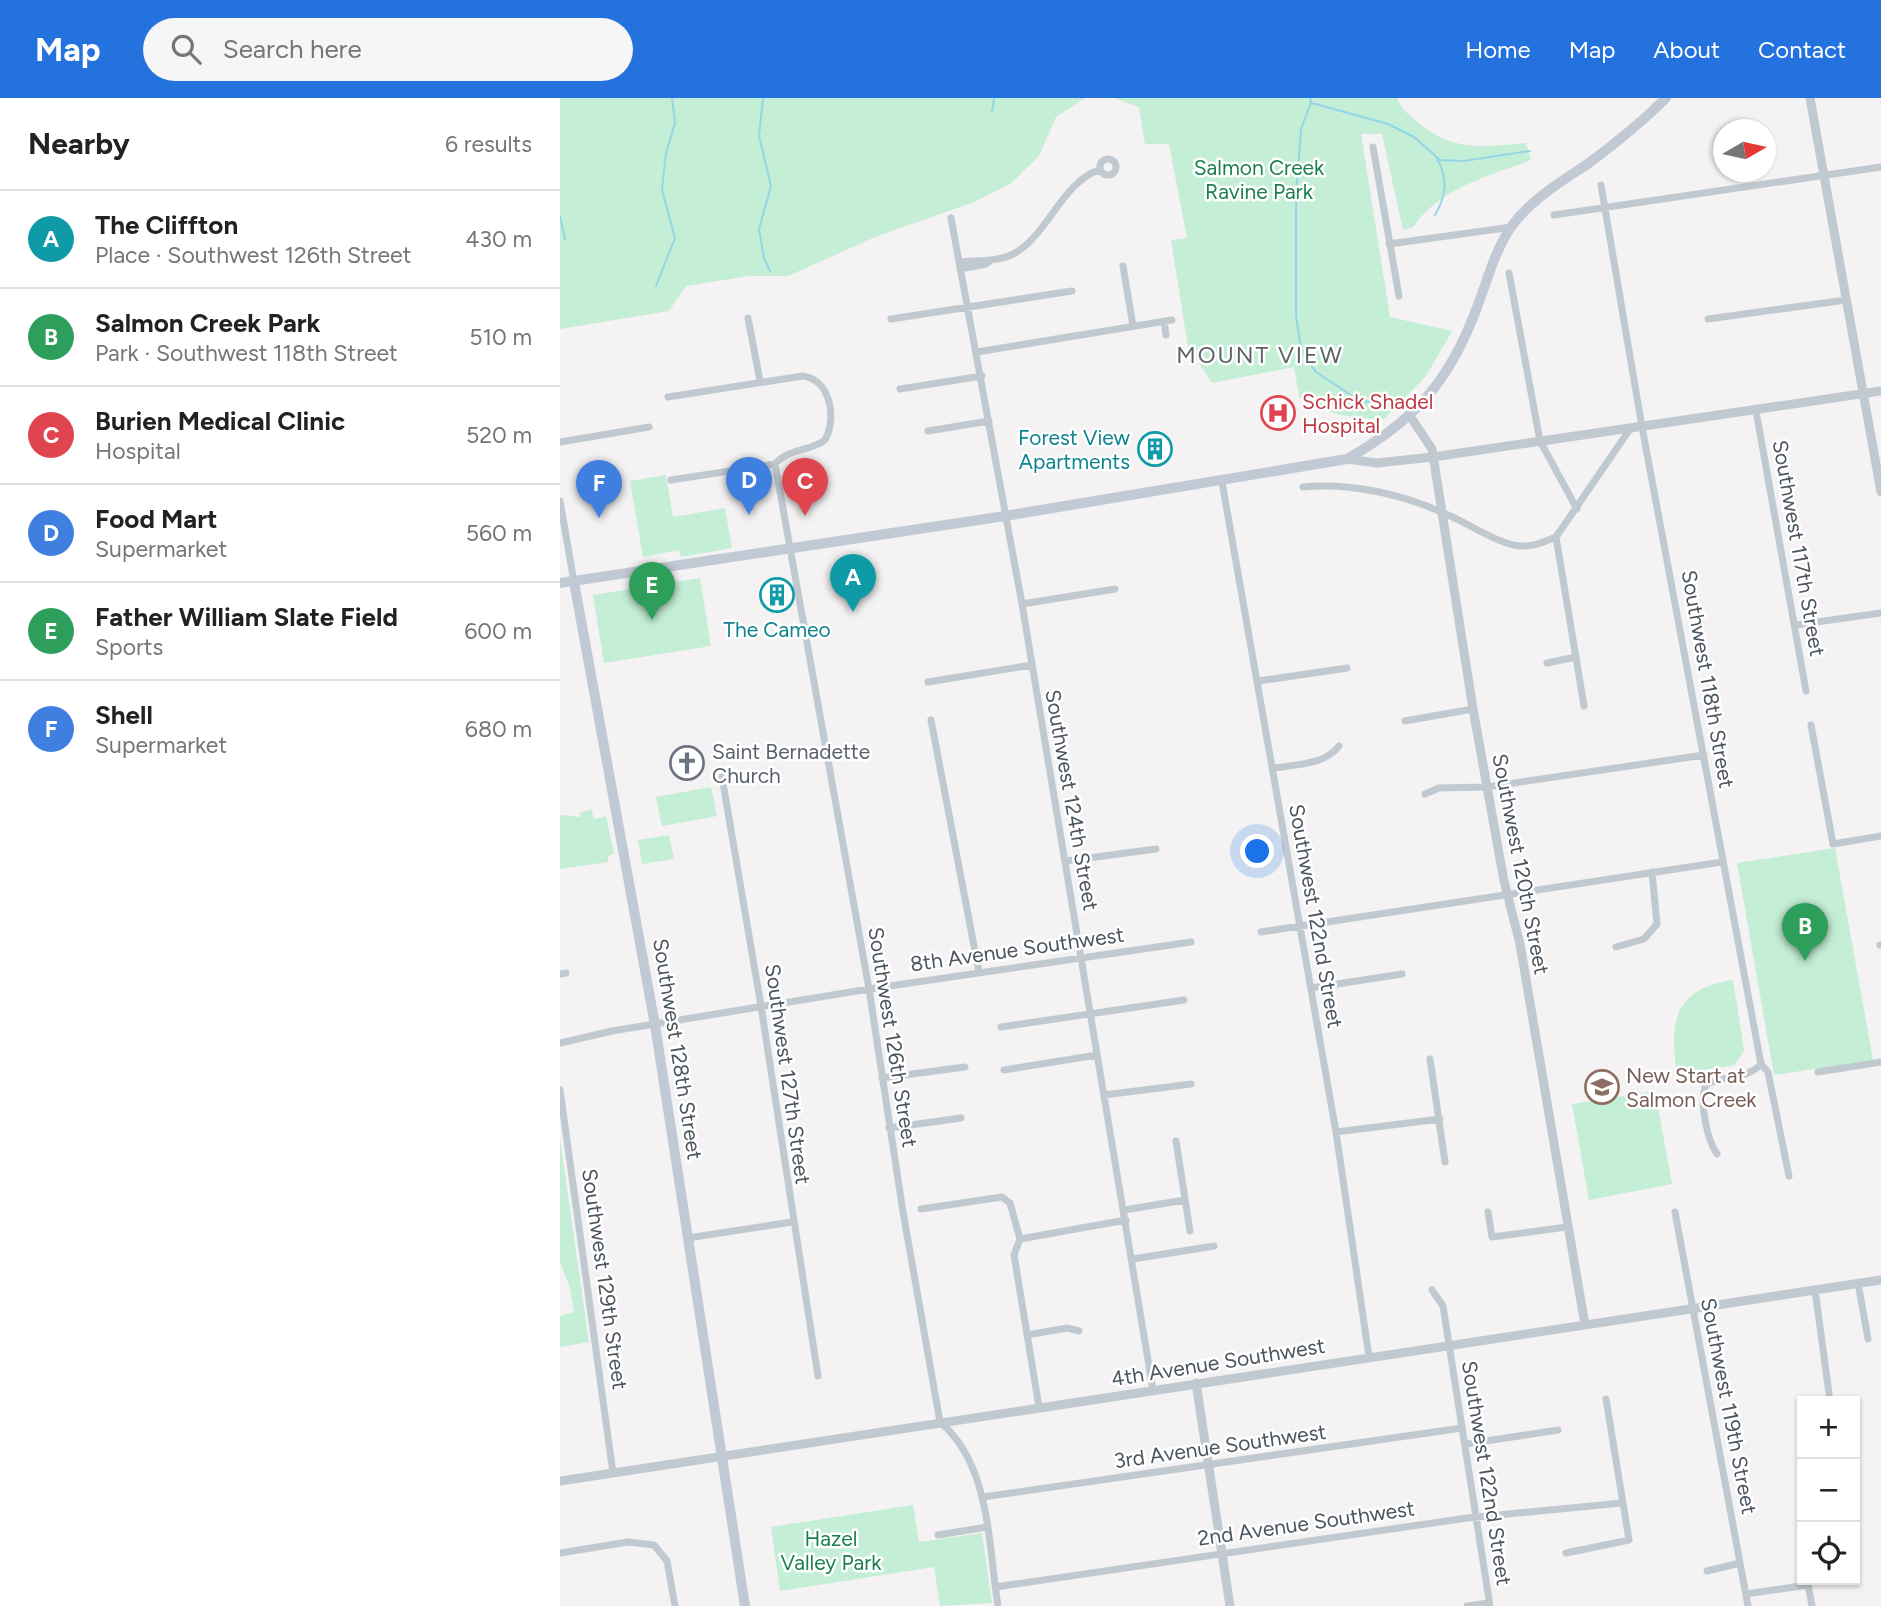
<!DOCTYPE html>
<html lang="en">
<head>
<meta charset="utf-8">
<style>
  :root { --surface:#fff; --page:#f6f6f6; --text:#222; --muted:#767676; --line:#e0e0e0; --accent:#2472dd }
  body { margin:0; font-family:Figtree,sans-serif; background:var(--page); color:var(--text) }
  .controls { position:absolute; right:21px; bottom:21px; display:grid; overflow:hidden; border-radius:0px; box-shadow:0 2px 5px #0004 }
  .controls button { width:63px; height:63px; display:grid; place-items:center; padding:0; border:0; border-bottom:2px solid var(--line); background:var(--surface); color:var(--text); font:35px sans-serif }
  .compass { position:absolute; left:1153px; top:21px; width:63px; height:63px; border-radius:50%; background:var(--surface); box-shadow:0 2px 5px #0004; rotate:81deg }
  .you { position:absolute; left:698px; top:754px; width:24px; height:24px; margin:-18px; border:5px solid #fff; border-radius:50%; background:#1a73e8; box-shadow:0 0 0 10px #1a73e833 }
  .badge { display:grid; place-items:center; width:46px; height:46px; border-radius:50%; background:var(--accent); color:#fff; font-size:23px; font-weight:700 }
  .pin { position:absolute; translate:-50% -58px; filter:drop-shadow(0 2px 4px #0008) }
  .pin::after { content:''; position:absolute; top:37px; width:24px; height:21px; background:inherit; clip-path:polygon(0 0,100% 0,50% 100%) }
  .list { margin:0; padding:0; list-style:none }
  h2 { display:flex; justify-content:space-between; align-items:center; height:91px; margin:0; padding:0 28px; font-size:30px }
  h2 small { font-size:23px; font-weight:400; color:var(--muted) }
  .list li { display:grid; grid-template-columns:46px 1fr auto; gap:21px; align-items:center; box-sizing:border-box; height:98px; padding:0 28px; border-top:2px solid var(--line) }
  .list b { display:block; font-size:26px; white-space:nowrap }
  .list p { margin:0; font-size:23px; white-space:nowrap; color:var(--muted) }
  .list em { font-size:23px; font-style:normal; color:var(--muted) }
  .icon { flex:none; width:38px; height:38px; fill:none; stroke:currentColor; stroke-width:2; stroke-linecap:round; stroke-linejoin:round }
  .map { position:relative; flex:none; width:1321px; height:1508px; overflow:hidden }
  header { display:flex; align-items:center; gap:42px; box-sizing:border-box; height:98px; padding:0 35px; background:var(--accent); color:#fff }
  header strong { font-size:33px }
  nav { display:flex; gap:38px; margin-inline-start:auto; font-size:24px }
  .search { width:490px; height:63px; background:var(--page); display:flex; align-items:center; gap:18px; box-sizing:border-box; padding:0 24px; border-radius:38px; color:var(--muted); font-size:26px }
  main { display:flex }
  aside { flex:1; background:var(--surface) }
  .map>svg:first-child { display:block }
</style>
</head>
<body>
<header>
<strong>Map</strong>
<div class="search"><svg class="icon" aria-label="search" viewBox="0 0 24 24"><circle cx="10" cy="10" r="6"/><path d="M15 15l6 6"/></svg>Search here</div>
<nav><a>Home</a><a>Map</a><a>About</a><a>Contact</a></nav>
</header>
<main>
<aside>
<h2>Nearby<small>6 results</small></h2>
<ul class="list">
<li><span class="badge" style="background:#0f9aa8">A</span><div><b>The Cliffton</b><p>Place · Southwest 126th Street</p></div><em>430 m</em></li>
<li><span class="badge" style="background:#2e9e5b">B</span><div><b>Salmon Creek Park</b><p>Park · Southwest 118th Street</p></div><em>510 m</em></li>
<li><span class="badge" style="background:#e0444e">C</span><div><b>Burien Medical Clinic</b><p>Hospital</p></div><em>520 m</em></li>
<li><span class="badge" style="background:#3f7fe0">D</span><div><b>Food Mart</b><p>Supermarket</p></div><em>560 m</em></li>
<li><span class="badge" style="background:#2e9e5b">E</span><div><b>Father William Slate Field</b><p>Sports</p></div><em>600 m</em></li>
<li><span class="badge" style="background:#3f7fe0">F</span><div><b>Shell</b><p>Supermarket</p></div><em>680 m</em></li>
</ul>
</aside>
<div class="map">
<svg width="1321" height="1508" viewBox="0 0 1321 1508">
  <rect width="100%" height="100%" fill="#f4f2f2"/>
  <path fill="#c4eed5" d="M0 0H525L496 19 479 58 450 86 414 104 315 139 228 178H189L126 188 109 213 0 231Z
    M554 0H837C841 11 849 17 858 24 892 54 923 49 966 45L971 62C927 79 881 89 853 129L843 132 822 36H801L830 219 892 233 866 278 824 321C796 321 762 316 739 299L734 269 652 285 628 249 611 142 627 140 609 46H585L579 9Z
    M106 377 113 419 165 410 172 450 121 459 119 452 83 459 70 383Z
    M140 480 151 548 44 565 33 497Z
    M151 689 157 718 102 728 96 699Z
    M31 711 34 721 46 718 54 755 48 758V764L0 771V717L20 719V715Z
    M109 737 114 761 82 766 78 742Z
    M1275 750 1313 962 1214 977 1177 765Z
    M1173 882 1184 952 1175 967 1117 976C1109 923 1114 891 1173 882Z
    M1095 993 1112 1086 1029 1102 1012 1006Z
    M0 1041 29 1244 0 1249V1218L14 1214 10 1190 0 1164Z
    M353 1407 359 1444 422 1435 432 1505 380 1508 374 1469 220 1493 211 1429Z"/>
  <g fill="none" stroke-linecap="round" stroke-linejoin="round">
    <path stroke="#94d6e9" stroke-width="2" d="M203 0 199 38 211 88 199 131 204 160 210 173
      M750 0 751 5 741 31 736 99V219L740 244 745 259 756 274 800 303 824 305 842 301
      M752 5 828 26 854 39 880 62 903 63 970 53
      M432 13 434 0
      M875 117C887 97 888 79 876 59
      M0 118 5 141
      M96 188 115 140 102 92 106 55 115 25 112 0"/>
    <path stroke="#c1c9d0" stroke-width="7" d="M813 49 839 198
      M540 69a8 8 0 1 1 16 0a8 8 0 1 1-16 0Z
      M1041 87 1082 329 1201 966 1208 974 1229 1078
      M994 117 1321 69
      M391 120 462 506 593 1292
      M829 146 952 129
      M399 164C417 162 437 164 453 156 486 140 504 81 540 72
      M563 168 573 228
      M400 171 426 166 431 162
      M949 175 980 343 1017 411
      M188 220 200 283
      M331 221 512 193
      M1148 221 1286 202
      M604 223 606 237
      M417 254 612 222
      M340 291 422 278
      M108 299 243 278C271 282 277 321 265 342 249 354 229 350 215 366L111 382
      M1196 313 1246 593
      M368 333 429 323
      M0 344 89 329
      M215 366 309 891 343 1114 380 1324C431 1367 428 1447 438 1508
      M662 384 776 1034 809 1259
      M743 389C791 384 846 397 890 418 911 427 937 445 959 448 973 449 984 444 996 439L1070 331
      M0 403 14 484
      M996 439 1024 608
      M462 506 555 491
      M1235 527 1321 515
      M987 565 1016 559
      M699 583 787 570
      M368 584 472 567
      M371 622 419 874
      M845 623 913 611
      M1251 627 1273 746 1321 738
      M713 670C734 667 765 667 779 648
      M162 679 201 908 258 1278
      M865 696 879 690 927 689 1144 657
      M506 763 596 751
      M701 834 1162 764
      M1320 847H1321
      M1056 849 1084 841 1097 826 1092 774
      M0 876 6 875
      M751 890 842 876
      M441 929 624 902
      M0 945 52 933 309 891 631 844
      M870 961 885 1064
      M444 972 537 957
      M1258 974 1321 964
      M322 980 405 969
      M0 992 53 1375
      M544 997 631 986
      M329 1030 401 1020
      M776 1034 880 1021
      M616 1043 630 1133
      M1157 1056C1147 1042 1139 1003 1146 987 1164 975 1186 983 1201 966
      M361 1111 442 1099 450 1105 460 1141
      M564 1112 625 1102
      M928 1114 932 1139 1007 1129
      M1115 1114 1188 1508
      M128 1140 232 1124
      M460 1141 454 1157 479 1309
      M460 1141 566 1122
      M573 1161 654 1148
      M1298 1185 1308 1241
      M872 1192 883 1208 930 1508
      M1255 1192 1270 1303
      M467 1237 507 1230 519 1233
      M906 1346 998 1332
      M423 1399 902 1330
      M378 1437 427 1429
      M0 1455 68 1444 94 1447 107 1463 115 1508
      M1006 1455 1069 1442 1046 1301
      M1147 1473 1180 1465
      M435 1489 907 1420 1062 1405
      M1186 1496 1248 1487 1252 1508
      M907 1508 929 1505"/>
    <path stroke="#c1c9d0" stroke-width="9" d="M1250 0 1321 394
      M850 318 872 351 913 611 944 783 960 846 1025 1227
      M787 361 817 365 873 359 1321 293
      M636 1285 670 1508
      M0 1383 1321 1182"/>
    <path stroke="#c1cad4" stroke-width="10" d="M14 484 95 927 185 1508
      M0 485 445 418 787 361C854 323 889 284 916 212 927 184 934 154 951 129 971 101 1001 84 1029 65 1056 45 1082 24 1106 0"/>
  </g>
  <defs>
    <g id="hospital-ring" transform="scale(1.75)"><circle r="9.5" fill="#fff" stroke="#e0444e" stroke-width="1.5"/><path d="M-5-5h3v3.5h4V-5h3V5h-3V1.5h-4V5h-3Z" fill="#e0444e"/></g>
    <g id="building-ring" transform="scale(1.75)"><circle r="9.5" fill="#fff" stroke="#0f9aa8" stroke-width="1.5"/><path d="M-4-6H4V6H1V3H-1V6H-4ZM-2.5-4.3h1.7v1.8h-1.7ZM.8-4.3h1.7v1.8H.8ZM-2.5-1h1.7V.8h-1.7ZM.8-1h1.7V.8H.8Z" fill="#0f9aa8"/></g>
    <g id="church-ring" transform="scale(1.75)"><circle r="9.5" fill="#fff" stroke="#6b7280" stroke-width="1.5"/><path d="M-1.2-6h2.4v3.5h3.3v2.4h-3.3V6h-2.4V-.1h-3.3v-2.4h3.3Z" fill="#6b7280"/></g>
    <g id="school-ring" transform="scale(1.75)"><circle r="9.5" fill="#fff" stroke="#8d6e63" stroke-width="1.5"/><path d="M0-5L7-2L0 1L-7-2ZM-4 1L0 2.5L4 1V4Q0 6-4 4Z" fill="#8d6e63"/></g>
  </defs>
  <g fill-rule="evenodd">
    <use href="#hospital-ring" x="718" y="315"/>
    <use href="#building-ring" x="595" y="351"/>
    <use href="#building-ring" x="217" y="497"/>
    <use href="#church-ring" x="127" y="665"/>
    <use href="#school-ring" x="1042" y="989"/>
  </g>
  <g text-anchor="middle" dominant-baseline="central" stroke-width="5" stroke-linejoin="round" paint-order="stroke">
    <g font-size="21" fill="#1c7f4f" stroke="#fff">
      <text x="699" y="69">Salmon Creek<tspan x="699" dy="24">Ravine Park</tspan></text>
      <text x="271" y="1440">Hazel<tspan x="271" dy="24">Valley Park</tspan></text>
    </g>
    <g font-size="21" fill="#be3a42" stroke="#fff" text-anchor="start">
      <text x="742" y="303">Schick Shadel<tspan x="742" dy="24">Hospital</tspan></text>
    </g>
    <g font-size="21" fill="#0d838f" stroke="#fff" text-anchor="end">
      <text x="570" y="339">Forest View<tspan x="570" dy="24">Apartments</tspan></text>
      <text x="217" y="531" text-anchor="middle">The Cameo</text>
    </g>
    <g font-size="21" fill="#4b555f" stroke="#fff">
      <text transform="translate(1239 450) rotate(80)">Southwest 117th Street</text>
      <text transform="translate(1148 581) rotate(80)">Southwest 118th Street</text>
      <text transform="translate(512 702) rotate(80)">Southwest 124th Street</text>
      <text transform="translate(961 766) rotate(79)">Southwest 120th Street</text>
      <text transform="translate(756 818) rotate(80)">Southwest 122nd Street</text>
      <text transform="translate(457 851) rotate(-8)">8th Avenue Southwest</text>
      <text transform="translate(333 939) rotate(81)">Southwest 126th Street</text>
      <text transform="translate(118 951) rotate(81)">Southwest 128th Street</text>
      <text transform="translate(228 976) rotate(82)">Southwest 127th Street</text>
      <text transform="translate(45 1181) rotate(82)">Southwest 129th Street</text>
      <text transform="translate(658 1264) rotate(-9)">4th Avenue Southwest</text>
      <text transform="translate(1169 1308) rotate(79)">Southwest 119th Street</text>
      <text transform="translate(660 1348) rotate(-8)">3rd Avenue Southwest</text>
      <text transform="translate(927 1375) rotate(81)">Southwest 122nd Street</text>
      <text transform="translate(746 1425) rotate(-8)">2nd Avenue Southwest</text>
    </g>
    <g font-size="21" fill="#5b616d" stroke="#fff" text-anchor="start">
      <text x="152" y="653">Saint Bernadette<tspan x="152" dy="24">Church</tspan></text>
    </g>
    <g font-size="21" fill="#785e54" stroke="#fff" text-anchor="start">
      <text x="1066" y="977">New Start at<tspan x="1066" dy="24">Salmon Creek</tspan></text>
    </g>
    <g font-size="23" letter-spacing="2" fill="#5f6267" stroke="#fff">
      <text x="700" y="257">MOUNT VIEW</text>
    </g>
  </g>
</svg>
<div class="controls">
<button>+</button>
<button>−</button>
<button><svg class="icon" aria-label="locate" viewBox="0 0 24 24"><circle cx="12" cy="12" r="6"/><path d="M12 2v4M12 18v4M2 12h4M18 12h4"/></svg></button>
</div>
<svg class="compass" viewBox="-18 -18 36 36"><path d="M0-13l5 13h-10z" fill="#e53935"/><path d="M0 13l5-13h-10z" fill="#767676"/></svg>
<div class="you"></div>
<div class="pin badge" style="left:293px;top:514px;background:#0f9aa8">A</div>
<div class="pin badge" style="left:1245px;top:863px;background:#2e9e5b">B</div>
<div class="pin badge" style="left:245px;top:418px;background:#e0444e">C</div>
<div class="pin badge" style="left:189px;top:417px;background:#3f7fe0">D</div>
<div class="pin badge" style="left:92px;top:522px;background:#2e9e5b">E</div>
<div class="pin badge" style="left:39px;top:420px;background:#3f7fe0">F</div>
</div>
</main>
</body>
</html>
